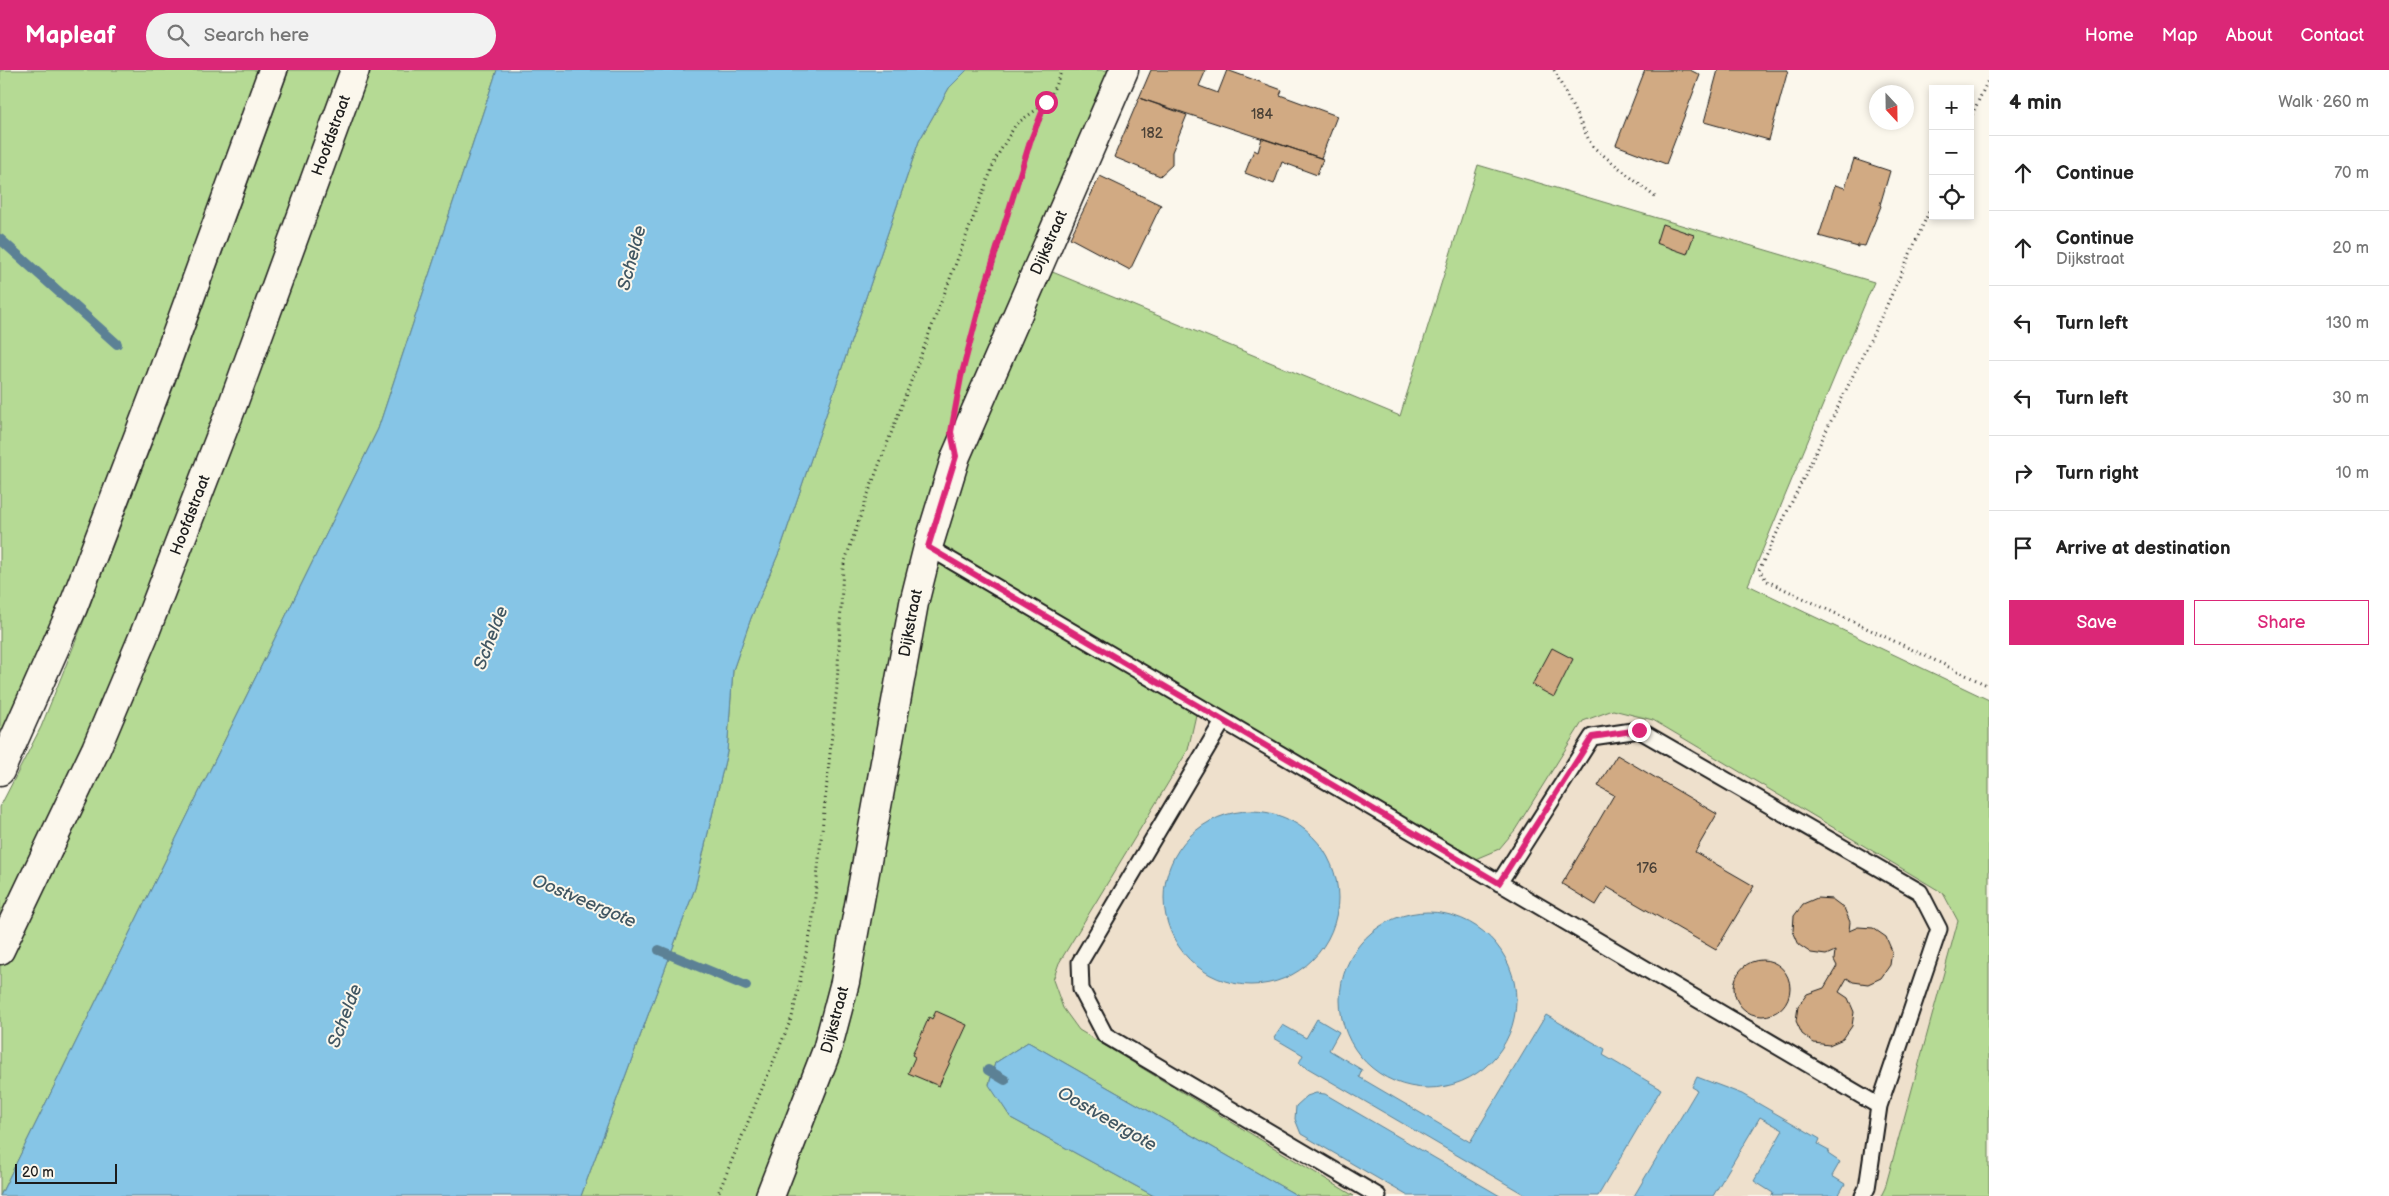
<!DOCTYPE html>
<html lang="en">
<head>
<meta charset="utf-8">
<style>
  :root { --surface:#fff; --page:#f2f2f2; --text:#222; --muted:#767676; --line:#e0e0e0; --accent:#db2777 }
  body { margin:0; font-family:"Balsamiq Sans",sans-serif; background:var(--page); color:var(--text) }
  .controls { position:absolute; right:15px; top:15px; display:grid; overflow:hidden; border-radius:0px; box-shadow:0 2px 8px #0003 }
  .controls button { width:45px; height:45px; display:grid; place-items:center; padding:0; border:0; border-bottom:1px solid var(--line); background:var(--surface); color:var(--text); font:25px sans-serif }
  .compass { position:absolute; left:1869px; top:15px; width:45px; height:45px; border-radius:50%; background:var(--surface); box-shadow:0 2px 8px #0003; rotate:158deg }
  .scale { position:absolute; left:15px; bottom:12px; width:102px; box-sizing:border-box; padding-left:5px; border:2px solid #1c1c1c; border-top:0; font-size:14px; line-height:18px; white-space:nowrap; color:#1c1c1c; -webkit-text-stroke:4px #fbf7ec; paint-order:stroke }
  .stop { position:absolute; width:15px; height:15px; margin:-11px; border:4px solid #db2777; border-radius:50%; background:#fff }
  .stop.end { background:#db2777; border-color:#fff; box-shadow:0 1px 5px #0008 }
  .list { margin:0; padding:0; list-style:none }
  h2 { display:flex; justify-content:space-between; align-items:center; height:65px; margin:0; padding:0 20px; font-size:21px }
  h2 small { font-size:16px; font-weight:400; color:var(--muted) }
  .list li { display:grid; grid-template-columns:32px 1fr auto; gap:15px; align-items:center; box-sizing:border-box; height:75px; padding:0 20px; border-top:1px solid var(--line) }
  .list b { display:block; font-size:19px; white-space:nowrap }
  .list p { margin:0; font-size:16px; white-space:nowrap; color:var(--muted) }
  .list em { font-size:16px; font-style:normal; color:var(--muted) }
  .actions { display:flex; gap:10px; padding:15px 20px }
  .actions a { flex:1; padding:11px 0; border:1px solid var(--accent); border-radius:0px; text-align:center; font-size:18px; color:var(--accent) }
  .actions .main { background:var(--accent); color:#fff }
  .icon { flex:none; width:28px; height:28px; fill:none; stroke:currentColor; stroke-width:2; stroke-linecap:round; stroke-linejoin:round }
  .map { position:relative; flex:none; width:1989px; height:1126px; overflow:hidden }
  header { display:flex; align-items:center; gap:30px; box-sizing:border-box; height:70px; padding:0 25px; background:var(--accent); color:#fff }
  header strong { font-size:24px }
  nav { display:flex; gap:28px; margin-inline-start:auto; font-size:18px }
  .search { width:350px; height:45px; background:var(--page); display:flex; align-items:center; gap:12px; box-sizing:border-box; padding:0 18px; border-radius:28px; color:var(--muted); font-size:19px }
  main { display:flex }
  aside { flex:1; background:var(--surface) }
  .map>svg:first-child { display:block }
</style>
</head>
<body>
<header>
<strong>Mapleaf</strong>
<div class="search"><svg class="icon" aria-label="search" viewBox="0 0 24 24"><circle cx="10" cy="10" r="6"/><path d="M15 15l6 6"/></svg>Search here</div>
<nav><a>Home</a><a>Map</a><a>About</a><a>Contact</a></nav>
</header>
<main>
<div class="map">
<svg width="1989" height="1126" viewBox="0 0 1989 1126">
  <rect width="100%" height="100%" fill="#fbf7ec"/>
  <filter id="ink" filterUnits="userSpaceOnUse"><feTurbulence type="fractalNoise" baseFrequency=".02" numOctaves="2"/><feDisplacementMap in="SourceGraphic" scale="10" xChannelSelector="R" yChannelSelector="G"/><feConvolveMatrix kernelMatrix="1 2 1 2 8 2 1 2 1" color-interpolation-filters="sRGB"/></filter>
  <g filter="url(#ink)">
    <path fill="#eee0cc" d="M1198 636 1499 779 1515 760 1583 651 1613 640 1653 650 1943 823 1958 851 1885 1118 1881 1126H1354L1079 960 1063 938 1053 910 1059 893Z"/>
    <path fill="#b5da94" stroke="#687b58" d="M0 0H273L0 701Z
      M289 0H497L378 359 0 1126V737L41 657 87 543 174 316Z
      M967 0H1124L1038 196 1400 346 1478 95 1874 212 1748 515 1989 630V1126H1881L1885 1118 1958 851 1943 823 1653 650 1613 640 1583 651 1515 760 1499 779 1466 793 1198 636 1188 680 1059 893 1053 910 1063 938 1079 960 1354 1126H1298L1028 972 995 993 989 1014 1011 1048 1154 1126H581L695 818 727 682 733 600 751 548 780 480 919 71 949 18Z"/>
    <path fill="#86c5e6" stroke="#5c8195" d="M497 0H967L949 18 919 71 780 480 751 548 733 600 727 682 695 818 581 1126H0L378 359Z
      M1164 828a87 87 0 1 1 174 0a87 87 0 1 1-174 0Z
      M1340 930a88 88 0 1 1 176 0a88 88 0 1 1-176 0Z
      M1546 945 1605 979 1603 985 1661 1019 1598 1126H1527L1299 993 1303 985 1274 968 1283 955 1306 968 1317 949 1339 962 1329 980 1362 1000 1359 1007 1470 1072Z
      M1028 972 1298 1126H1154L1011 1048 989 1015 995 993Z
      M1697 1007 1742 1024 1820 1069 1818 1074 1829 1080 1828 1084 1840 1092 1832 1106 1845 1114 1838 1126H1772L1773 1123 1754 1111 1783 1060 1760 1047 1713 1126H1634L1697 1020 1692 1017Z
      M1316 1023 1325 1024 1500 1126H1408L1301 1064 1295 1049 1296 1036 1307 1026Z"/>
    <g fill="none" stroke-linecap="round" stroke-linejoin="round">
      <path stroke="#5c8195" stroke-width="10" d="M0 169 117 274
        M659 880 746 916
        M988 1000 1005 1010"/>
    </g>
    <path fill="#d1aa83" stroke="#1c1c1c" d="M1151 0H1206L1199 16 1218 23 1227 0 1282 20 1280 25 1337 46 1321 88 1139 28Z
      M1645 0H1690L1700 5 1666 94 1616 75Z
      M1718 0H1788L1769 70 1704 52Z
      M1139 28 1187 45 1172 82V95L1160 106 1114 87Z
      M1262 68 1323 89 1317 105 1282 92 1274 114 1245 103 1254 80 1258 82Z
      M1854 89 1890 101 1880 135 1881 136 1865 176 1858 175V177L1819 166 1835 115 1845 118Z
      M1100 106 1161 135 1130 200 1070 168Z
      M1662 154 1694 165 1687 184 1656 173Z
      M1552 578 1573 589 1554 627 1532 615Z
      M1617 685 1717 744 1695 782 1754 816 1716 880 1607 817 1596 835 1562 814 1614 725 1598 716Z
      M1817 828 1832 829 1844 838 1850 852 1849 861 1858 857 1873 858 1886 867 1892 881 1890 895 1881 908 1868 914 1853 912 1847 908 1839 922 1848 928 1854 942 1852 956 1843 969 1829 975 1814 973 1802 964 1796 951 1798 936 1807 924 1824 918 1837 896 1834 890 1835 881 1826 885 1811 883 1799 875 1793 861 1794 846 1803 834Z
      M1734 918a28 28 0 1 1 56 0a28 28 0 1 1-56 0Z
      M936 941 967 955 939 1016 908 1003 915 987 912 985 916 977 929 947 932 949Z"/>
    <g fill="none" stroke-linecap="round" stroke-linejoin="round">
      <g stroke="#1c1c1c" stroke-width="19">
        <path id="lane" d="M928 477 1879 1036 1939 859 1920 822 1639 660 1592 667 1499 813
          M1223 651 1080 892 1081 919 1105 965 1378 1126
          M1863 1126 1867 1118 1879 1036"/>
      </g>
      <g stroke="#1c1c1c" stroke-width="31">
        <g id="street">
          <path d="M0 701 73 537 161 307 273 0"/>
          <path id="s1" d="M0 880 96 679 144 565 233 334 355 0"/>
          <path id="s2" d="M770 1126 827 980 845 912 914 533 928 477 956 386 1124 0"/>
        </g>
      </g>
      <path stroke="#1c1c1c" stroke-width="3" stroke-dasharray="1 4" stroke-linecap="butt" d="M1554 0 1592 76 1655 127
        M1970 49 1989 8
        M1933 133 1886 237 1759 500 1767 511 1989 616
        M972 265 1030 72 1062 0
        M717 1126 792 947 812 856 837 616 843 497 868 424 996 88 1016 54 1046 33"/>
      <use href="#lane" stroke="#fbf7ec" stroke-width="15"/>
      <use href="#street" stroke="#fbf7ec" stroke-width="28"/>
    </g>
  </g>
  <g fill="none" stroke-linecap="round" stroke-linejoin="round" filter="url(#ink)">
    <path stroke="#db2777" stroke-width="6" d="M1046 32 1030 72 983 223 961 307 951 362 956 386 928 477 1499 813 1592 667 1639 660"/>
  </g>
  <g text-anchor="middle" dominant-baseline="central" stroke-width="4" stroke-linejoin="round" paint-order="stroke">
    <g font-size="14" fill="#494036">
      <text x="1262" y="44">184</text>
      <text x="1152" y="63">182</text>
      <text x="1647" y="798">176</text>
    </g>
    <g font-size="16" fill="#1c1c1c" stroke="#fbf7ec">
      <text stroke="none"><textPath href="#s1" startOffset="880">Hoofdstraat</textPath></text>
      <text stroke="none"><textPath href="#s2" startOffset="998">Dijkstraat</textPath></text>
      <text stroke="none"><textPath href="#s1" startOffset="475">Hoofdstraat</textPath></text>
      <text stroke="none"><textPath href="#s2" startOffset="592">Dijkstraat</textPath></text>
      <text stroke="none"><textPath href="#s2" startOffset="188">Dijkstraat</textPath></text>
    </g>
    <g font-size="18" font-style="italic" fill="#415763" stroke="#fbf7ec">
      <text transform="translate(632 188) rotate(-75)">Schelde</text>
      <text transform="translate(491 568) rotate(-69)">Schelde</text>
      <text transform="translate(584 831) rotate(23)">Oostveergote</text>
      <text transform="translate(345 946) rotate(-69)">Schelde</text>
      <text transform="translate(1107 1049) rotate(30)">Oostveergote</text>
    </g>
  </g>
</svg>
<div class="controls">
<button>+</button>
<button>−</button>
<button><svg class="icon" aria-label="locate" viewBox="0 0 24 24"><circle cx="12" cy="12" r="6"/><path d="M12 2v4M12 18v4M2 12h4M18 12h4"/></svg></button>
</div>
<svg class="compass" viewBox="-18 -18 36 36"><path d="M0-13l5 13h-10z" fill="#e53935"/><path d="M0 13l5-13h-10z" fill="#767676"/></svg>
<div class="scale">20 m</div>
<div class="stop" style="left:1046px;top:32px"></div>
<div class="stop end" style="left:1639px;top:660px"></div>
</div>
<aside>
<h2>4 min<small>Walk · 260 m</small></h2>
<ul class="list">
<li><svg class="icon" aria-label="ahead" viewBox="0 0 24 24"><path d="M12 20V5M6 11l6-6 6 6"/></svg><div><b>Continue</b></div><em>70 m</em></li>
<li><svg class="icon" aria-label="ahead" viewBox="0 0 24 24"><path d="M12 20V5M6 11l6-6 6 6"/></svg><div><b>Continue</b><p>Dijkstraat</p></div><em>20 m</em></li>
<li><svg class="icon" aria-label="left" viewBox="0 0 24 24"><path d="M17 20v-9H6M10 6l-5 5 5 5"/></svg><div><b>Turn left</b></div><em>130 m</em></li>
<li><svg class="icon" aria-label="left" viewBox="0 0 24 24"><path d="M17 20v-9H6M10 6l-5 5 5 5"/></svg><div><b>Turn left</b></div><em>30 m</em></li>
<li><svg class="icon" aria-label="right" viewBox="0 0 24 24"><path d="M7 20v-9h11M14 6l5 5-5 5"/></svg><div><b>Turn right</b></div><em>10 m</em></li>
<li><svg class="icon" aria-label="arrive" viewBox="0 0 24 24"><path d="M6 21V4h12l-3 4 3 4H6"/></svg><div><b>Arrive at destination</b></div></li>
</ul>
<div class="actions"><a class="main">Save</a><a>Share</a></div>
</aside>
</main>
</body>
</html>
